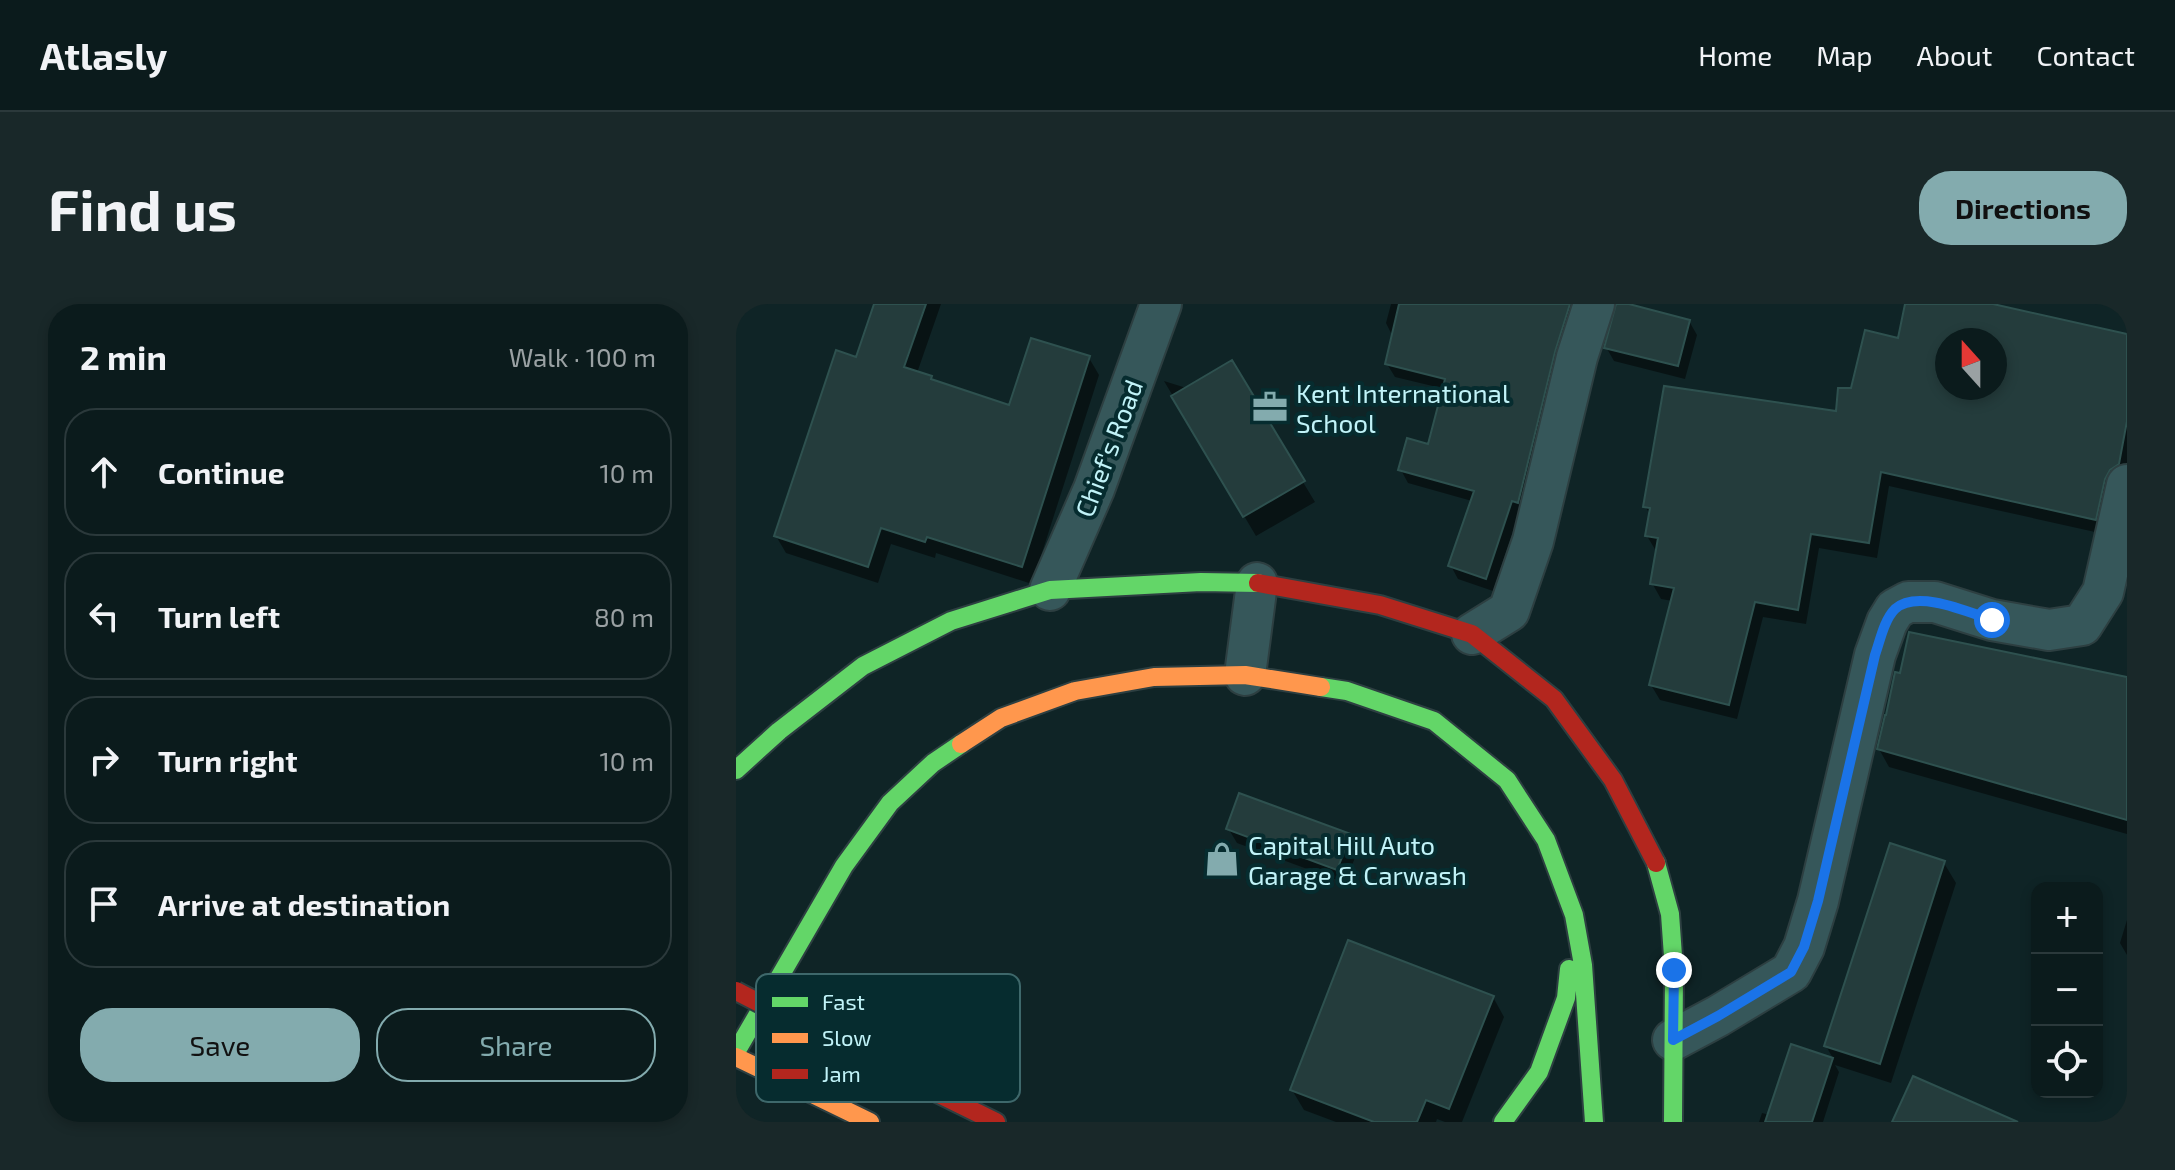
<!DOCTYPE html>
<html lang="en">
<head>
<meta charset="utf-8">
<style>
  :root { --surface:#0b1b1c; --page:#192829; --text:#f1f3f6; --muted:#9aa1a3; --line:#2b393b; --accent:#83abae }
  body { margin:0; font-family:"Exo 2",sans-serif; background:var(--page); color:var(--text) }
  .controls { position:absolute; right:24px; bottom:24px; display:grid; overflow:hidden; border-radius:16px; box-shadow:0 4px 12px #0003 }
  .controls button { width:72px; height:72px; display:grid; place-items:center; padding:0; border:0; border-bottom:2px solid var(--line); background:var(--surface); color:var(--text); font:40px sans-serif }
  .compass { position:absolute; left:1199px; top:24px; width:72px; height:72px; border-radius:50%; background:var(--surface); box-shadow:0 4px 12px #0003; rotate:339deg }
  .stop { position:absolute; width:24px; height:24px; margin:-18px; border:6px solid #1a73e8; border-radius:50%; background:#fff }
  .stop.end { background:#1a73e8; border-color:#fff; box-shadow:0 2px 8px #0008 }
  .list { margin:0; padding:0; list-style:none }
  h2 { display:flex; justify-content:space-between; align-items:center; height:104px; margin:0; padding:0 32px; font-size:34px }
  h2 small { font-size:26px; font-weight:400; color:var(--muted) }
  .list li { display:grid; grid-template-columns:52px 1fr auto; gap:24px; align-items:center; box-sizing:border-box; height:128px; margin:0 16px 16px; padding:0 16px; border:2px solid var(--line); border-radius:32px }
  .list b { display:block; font-size:30px; white-space:nowrap }
  .list em { font-size:26px; font-style:normal; color:var(--muted) }
  .actions { display:flex; gap:16px; padding:24px 32px }
  .actions a { flex:1; padding:18px 0; border:2px solid var(--accent); border-radius:32px; text-align:center; font-size:28px; color:var(--accent) }
  .actions .main { background:var(--accent); color:#111 }
  .icon { flex:none; width:44px; height:44px; fill:none; stroke:currentColor; stroke-width:2; stroke-linecap:round; stroke-linejoin:round }
  .map { position:relative; flex:none; width:1391px; height:818px; overflow:hidden; border-radius:32px }
  header { display:flex; align-items:center; gap:48px; box-sizing:border-box; height:112px; padding:0 40px; background:var(--surface); border-bottom:2px solid var(--line) }
  header strong { font-size:38px }
  nav { display:flex; gap:44px; margin-inline-start:auto; font-size:28px }
  .intro { display:flex; align-items:center; justify-content:space-between; box-sizing:border-box; height:192px; padding:0 48px }
  h1 { margin:0; font-size:56px }
  .button { padding:20px 36px; border-radius:32px; background:var(--accent); color:#111; font-size:28px; font-weight:700 }
  main { display:flex; gap:48px; padding:0 48px }
  aside { flex:1; background:var(--surface); border-radius:32px; box-shadow:0 4px 12px #0003 }
  .map>svg:first-child { display:block }
</style>
</head>
<body>
<header>
<strong>Atlasly</strong>
<nav><a>Home</a><a>Map</a><a>About</a><a>Contact</a></nav>
</header>
<div class="intro"><h1>Find us</h1><a class="button">Directions</a></div>
<main>
<aside>
<h2>2 min<small>Walk · 100 m</small></h2>
<ul class="list">
<li><svg class="icon" aria-label="ahead" viewBox="0 0 24 24"><path d="M12 20V5M6 11l6-6 6 6"/></svg><div><b>Continue</b></div><em>10 m</em></li>
<li><svg class="icon" aria-label="left" viewBox="0 0 24 24"><path d="M17 20v-9H6M10 6l-5 5 5 5"/></svg><div><b>Turn left</b></div><em>80 m</em></li>
<li><svg class="icon" aria-label="right" viewBox="0 0 24 24"><path d="M7 20v-9h11M14 6l5 5-5 5"/></svg><div><b>Turn right</b></div><em>10 m</em></li>
<li><svg class="icon" aria-label="arrive" viewBox="0 0 24 24"><path d="M6 21V4h12l-3 4 3 4H6"/></svg><div><b>Arrive at destination</b></div></li>
</ul>
<div class="actions"><a class="main">Save</a><a>Share</a></div>
</aside>
<div class="map">
<svg width="1391" height="818" viewBox="0 0 1391 818">
  <rect width="100%" height="100%" fill="#0f2426"/>
  <path fill="#0007" fill-rule="evenodd" d="M140 0H205L181 69 194 74 196 77 274 103 353 54 363 71 296 280 200 249 199 254 155 240 142 279 50 249 40 232 121 56Z
    M655 0H846L783 209 757 287 722 275 715 262 736 197 672 179 665 166 693 143 709 85 659 73 651 60 657 33 650 19Z
    M1171 0H1248L1391 32V172L1368 230 1153 182 1141 254 1083 244 1070 320 1027 313 1001 415 924 396 915 381 937 297 925 295 916 279 920 247 911 232 915 212 909 202 1111 110 1163 36ZM1211 36H1259V84H1211Z
    M953 17 961 31 949 75 878 57 870 43Z
    M428 77 524 107 579 198 520 232Z
    M1166 371 1391 375V530L1153 463 1143 445Z
    M492 524 614 532 622 546 609 579 501 539Z
    M1208 559 1220 579 1155 779 1099 761 1103 768 1087 818H1023L1026 809 1034 811 1056 743 1098 756 1090 742Z
    M1391 616V651L1384 639Z
    M757 693 768 713 726 818H709L701 815 700 818H600L568 806 556 786Z"/>
  <path fill="#243c3c" stroke="#2e514f" stroke-width="2" fill-rule="evenodd" d="M138 0H190L168 63 196 72 195 75 273 101 295 34 354 52 286 263 191 233 189 238 145 224 132 263 38 232 100 46 120 53Z
    M663 0H834L819 48 782 199 776 197 750 275 712 262 738 187 662 166 671 134 692 140 709 75 649 60Z
    M880 0H893L954 16 942 62 868 44Z
    M1169 0H1257L1391 30V117L1383 160 1374 166 1369 175 1360 216 1145 168 1133 239 1075 230 1062 306 1019 298 993 401 913 381 938 284 914 280 922 234 909 232 914 204 907 203 928 82 1100 107 1102 84H1115L1129 26 1162 34ZM1211 36H1259V84H1211Z
    M496 56 569 177 507 213 435 92Z
    M1173 328 1391 373V516L1141 445 1149 411H1150L1159 368 1164 369Z
    M503 489 615 530 601 566 490 525Z
    M1154 539 1209 557 1144 760 1088 742Z
    M612 636 758 692 713 805 690 796 681 818H638L554 786Z
    M1055 740 1097 754 1076 818H1029Z
    M1177 772 1282 818H1156Z"/>
  <g fill="none" stroke-linecap="round" stroke-linejoin="round">
    <g stroke="#2d3f41" stroke-width="44">
      <path id="street" d="M314 286 358 185 425 0
        M736 330 773 307 797 237 841 53 858 0
        M509 371 521 279
        M937 736 982 712 1055 668 1068 643 1082 597 1139 351 1151 318 1159 305 1172 298H1199L1256 316 1313 326 1346 321 1367 288 1391 181"/>
    </g>
    <g stroke="#2d3f41" stroke-width="22">
      <path id="fast" d="M585 383 611 387 698 417 771 476 810 536 838 611 847 661 858 818
        M0 466 43 427 127 362 215 317 314 286 465 278 522 279
        M920 559 934 610 938 666 937 818
        M0 748 108 562 154 499 197 459 225 440
        M767 818 803 768 830 694 833 665"/>
    </g>
    <g stroke="#2d3f41" stroke-width="22">
      <path id="slow" d="M225 440 265 414 339 387 418 373 509 371 585 383
        M0 753 134 818"/>
    </g>
    <g stroke="#2d3f41" stroke-width="22">
      <path id="jam" d="M522 279 644 301 736 330 818 395 877 476 920 559
        M144 761 260 818"/>
    </g>
    <use href="#street" stroke="#36575a" stroke-width="40"/>
    <use href="#fast" stroke="#63d668" stroke-width="18"/>
    <use href="#slow" stroke="#ff974d" stroke-width="18"/>
    <use href="#jam" stroke="#b3261e" stroke-width="18"/>
    <g stroke="#2d3f41" stroke-width="22" stroke-linecap="butt">
      <path id="jam-bridge" d="M0 687 144 761"/>
    </g>
    <use href="#jam-bridge" stroke="#b3261e" stroke-width="18"/>
  </g>
  <g fill="none" stroke-linecap="round" stroke-linejoin="round">
    <path stroke="#1a73e8" stroke-width="10" d="M938 666 937 736 982 712 1055 668 1068 643 1082 597 1139 351C1144 337 1148 316 1159 305 1181 285 1232 308 1256 316"/>
  </g>
  <defs>
    <g id="office-bare" transform="scale(2.76)"><path d="M-6-3h4V-5.5h4V-3h4V5H-6ZM-1-4.5V-3h2v-1.5ZM-6 0V1H6V0Z" fill="#83abae" stroke="#062c2f" stroke-width="2.5" paint-order="stroke"/></g>
    <g id="shop-bare" transform="scale(2.76)"><path d="M-5-2.5h2.3a2.7 3.5 0 0 1 5.4 0H5L5.5 6h-11ZM-1.5-2.5h3a1.5 2.3 0 0 0-3 0Z" fill="#83abae" stroke="#062c2f" stroke-width="2.5" paint-order="stroke"/></g>
  </defs>
  <g fill-rule="evenodd">
    <use href="#office-bare" x="534" y="103"/>
    <use href="#shop-bare" x="486" y="555"/>
  </g>
  <g text-anchor="middle" dominant-baseline="central" stroke-width="8" stroke-linejoin="round" paint-order="stroke">
    <g font-size="26" fill="#c1f3f8" stroke="#062c2f" text-anchor="start">
      <text x="560" y="88">Kent International<tspan x="560" dy="30">School</tspan></text>
      <text x="512" y="540">Capital Hill Auto<tspan x="512" dy="30">Garage &amp; Carwash</tspan></text>
    </g>
    <g font-size="26" fill="#c1f3f8" stroke="#062c2f">
      <text transform="translate(372 144) rotate(-69)">Chief's Road</text>
    </g>
  </g>
  <rect x="20" y="670" width="264" height="128" rx="12" fill="#062c2f" stroke="#3e686b" stroke-width="2"/>
  <rect x="36" y="693" width="36" height="10" fill="#63d668"/>
  <rect x="36" y="729" width="36" height="10" fill="#ff974d"/>
  <rect x="36" y="765" width="36" height="10" fill="#b3261e"/>
  <g font-size="22" fill="#c1f3f8">
    <text x="86" y="706">Fast</text>
    <text x="86" y="742">Slow</text>
    <text x="86" y="778">Jam</text>
  </g>
</svg>
<div class="controls">
<button>+</button>
<button>−</button>
<button><svg class="icon" aria-label="locate" viewBox="0 0 24 24"><circle cx="12" cy="12" r="6"/><path d="M12 2v4M12 18v4M2 12h4M18 12h4"/></svg></button>
</div>
<svg class="compass" viewBox="-18 -18 36 36"><path d="M0-13l5 13h-10z" fill="#e53935"/><path d="M0 13l5-13h-10z" fill="#9aa1a3"/></svg>
<div class="stop" style="left:1256px;top:316px"></div>
<div class="stop end" style="left:938px;top:666px"></div>
</div>
</main>
</body>
</html>
